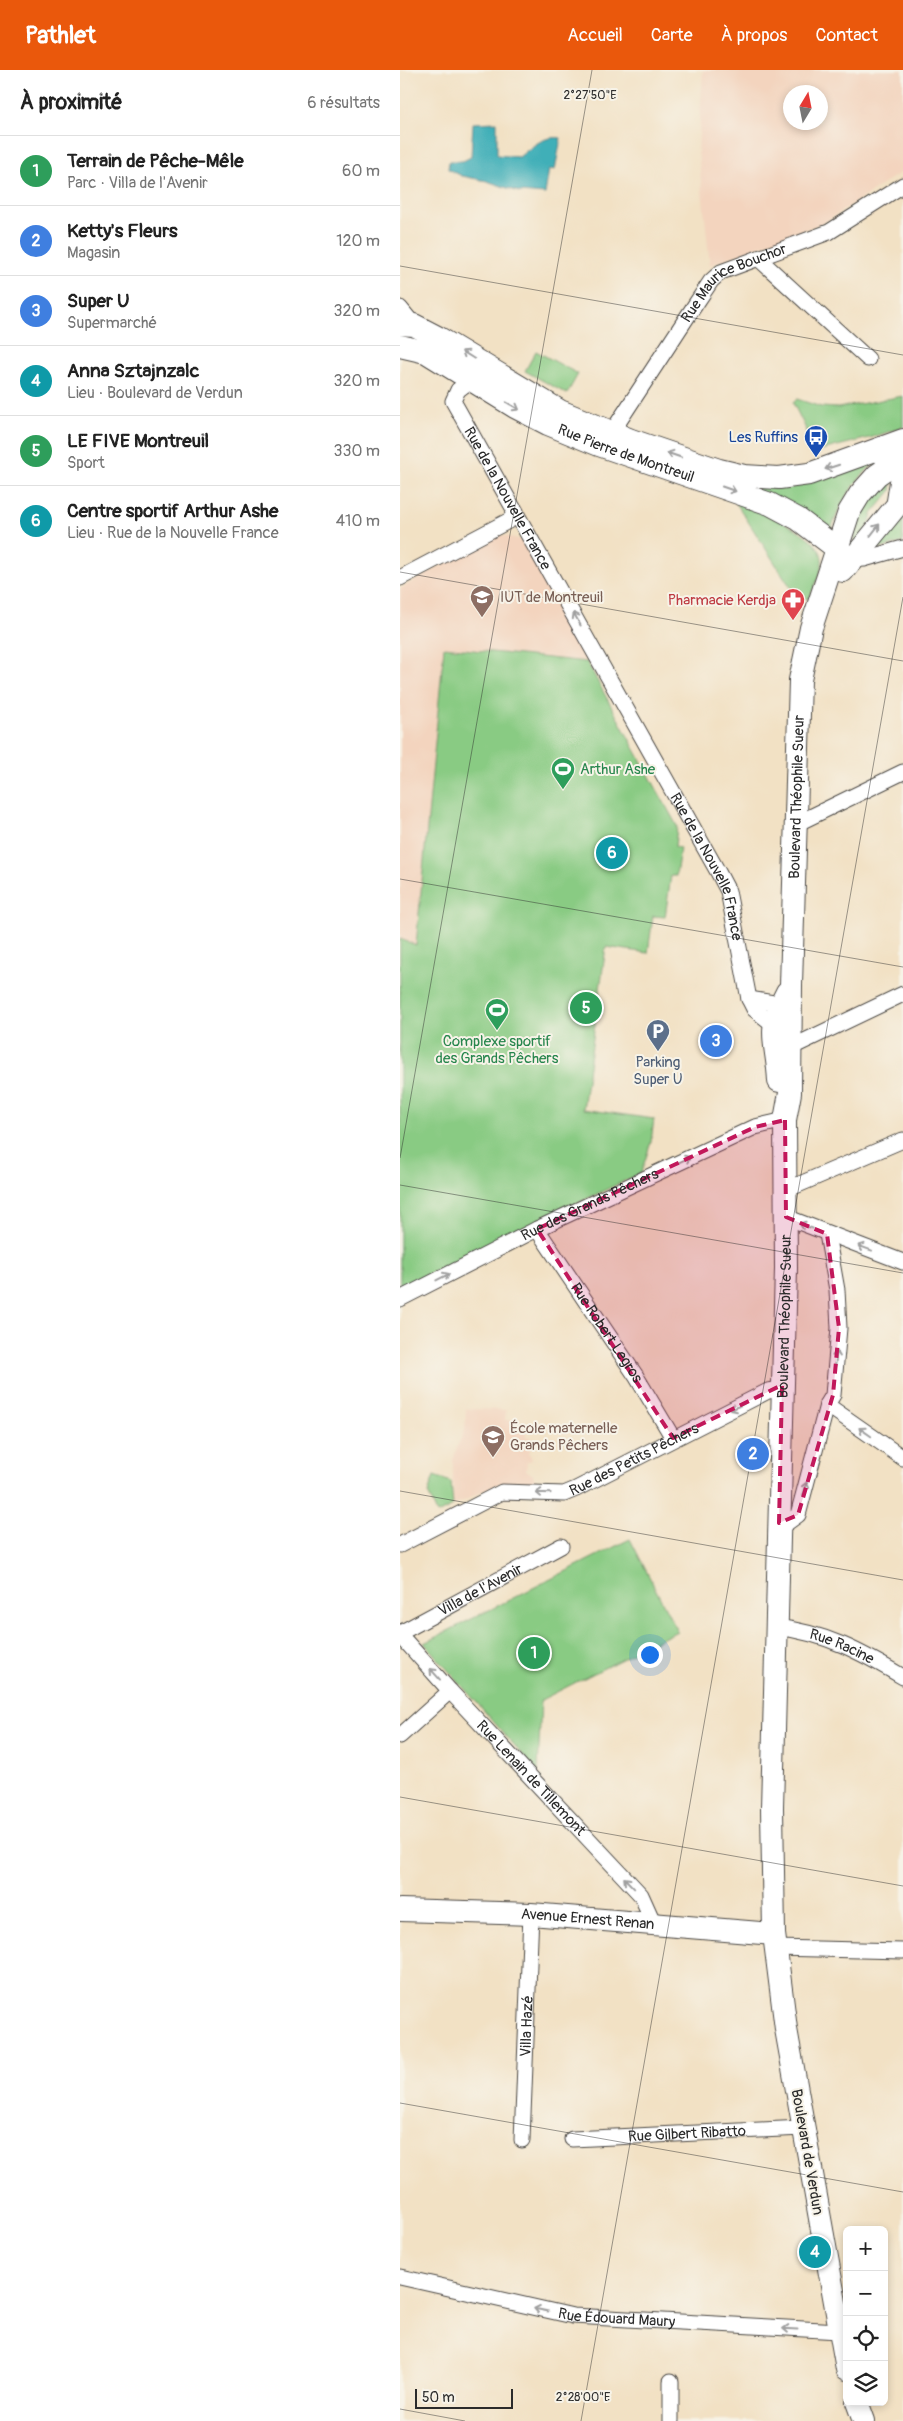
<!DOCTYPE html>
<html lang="fr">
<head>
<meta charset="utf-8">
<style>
  :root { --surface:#fff; --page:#f2f2f2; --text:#222; --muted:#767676; --line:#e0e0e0; --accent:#ea580c }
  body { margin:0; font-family:Pangolin,sans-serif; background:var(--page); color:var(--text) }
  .controls { position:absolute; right:15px; bottom:15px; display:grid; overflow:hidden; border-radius:8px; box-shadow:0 2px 8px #0003 }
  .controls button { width:45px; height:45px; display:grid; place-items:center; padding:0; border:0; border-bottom:1px solid var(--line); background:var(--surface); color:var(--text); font:25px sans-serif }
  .compass { position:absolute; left:383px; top:15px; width:45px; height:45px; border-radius:50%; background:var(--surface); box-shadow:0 2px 8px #0003; rotate:10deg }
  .scale { position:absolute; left:15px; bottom:12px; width:98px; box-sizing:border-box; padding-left:5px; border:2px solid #2b2b2b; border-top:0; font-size:14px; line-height:18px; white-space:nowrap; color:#2b2b2b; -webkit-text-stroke:4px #f7f3e8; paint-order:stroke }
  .you { position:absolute; left:249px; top:1584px; width:18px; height:18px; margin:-12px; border:4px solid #fff; border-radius:50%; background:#1a73e8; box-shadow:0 0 0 8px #1a73e833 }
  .badge { display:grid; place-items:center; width:32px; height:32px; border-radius:50%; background:var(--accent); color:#fff; font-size:16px; font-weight:700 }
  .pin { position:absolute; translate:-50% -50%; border:2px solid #fff; box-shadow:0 1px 5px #0006 }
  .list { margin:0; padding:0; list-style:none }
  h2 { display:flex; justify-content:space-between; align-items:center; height:65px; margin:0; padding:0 20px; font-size:21px }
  h2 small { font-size:16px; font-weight:400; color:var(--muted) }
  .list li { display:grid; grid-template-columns:32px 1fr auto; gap:15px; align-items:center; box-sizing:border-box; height:70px; padding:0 20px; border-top:1px solid var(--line) }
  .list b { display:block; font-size:19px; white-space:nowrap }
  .list p { margin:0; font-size:16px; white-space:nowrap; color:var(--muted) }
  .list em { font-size:16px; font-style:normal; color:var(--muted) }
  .icon { flex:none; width:28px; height:28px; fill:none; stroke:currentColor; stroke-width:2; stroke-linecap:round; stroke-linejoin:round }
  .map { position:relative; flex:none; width:503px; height:2351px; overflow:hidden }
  header { display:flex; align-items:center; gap:30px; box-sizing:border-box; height:70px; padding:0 25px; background:var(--accent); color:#fff }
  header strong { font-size:24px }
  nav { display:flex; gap:28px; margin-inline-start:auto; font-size:18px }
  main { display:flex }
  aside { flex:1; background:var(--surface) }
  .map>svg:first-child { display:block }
</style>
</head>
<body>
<header>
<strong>Pathlet</strong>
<nav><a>Accueil</a><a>Carte</a><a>À propos</a><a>Contact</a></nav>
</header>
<main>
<aside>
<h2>À proximité<small>6 résultats</small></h2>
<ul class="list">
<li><span class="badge" style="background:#2e9e5b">1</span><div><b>Terrain de Pêche-Mêle</b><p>Parc · Villa de l'Avenir</p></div><em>60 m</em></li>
<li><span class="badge" style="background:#3f7fe0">2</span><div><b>Ketty's Fleurs</b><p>Magasin</p></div><em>120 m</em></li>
<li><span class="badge" style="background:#3f7fe0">3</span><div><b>Super U</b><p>Supermarché</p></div><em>320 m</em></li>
<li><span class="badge" style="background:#0f9aa8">4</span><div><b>Anna Sztajnzalc</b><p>Lieu · Boulevard de Verdun</p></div><em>320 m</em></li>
<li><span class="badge" style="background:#2e9e5b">5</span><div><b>LE FIVE Montreuil</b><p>Sport</p></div><em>330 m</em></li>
<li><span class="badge" style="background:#0f9aa8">6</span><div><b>Centre sportif Arthur Ashe</b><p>Lieu · Rue de la Nouvelle France</p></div><em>410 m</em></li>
</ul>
</aside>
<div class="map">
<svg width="503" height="2351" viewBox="0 0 503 2351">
  <rect width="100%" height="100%" fill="#f7f3e8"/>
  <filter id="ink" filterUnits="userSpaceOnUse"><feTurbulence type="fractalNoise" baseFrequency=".02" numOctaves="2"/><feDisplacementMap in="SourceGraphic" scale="10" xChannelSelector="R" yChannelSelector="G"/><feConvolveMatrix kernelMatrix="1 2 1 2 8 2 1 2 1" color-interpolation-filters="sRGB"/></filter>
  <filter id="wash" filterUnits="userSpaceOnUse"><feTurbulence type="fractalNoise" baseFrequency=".0096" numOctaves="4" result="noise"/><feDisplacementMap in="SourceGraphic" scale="20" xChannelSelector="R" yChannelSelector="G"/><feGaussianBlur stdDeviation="1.12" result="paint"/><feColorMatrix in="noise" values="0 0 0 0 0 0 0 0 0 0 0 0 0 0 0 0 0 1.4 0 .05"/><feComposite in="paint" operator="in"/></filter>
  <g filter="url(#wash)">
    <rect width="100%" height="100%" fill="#f2e1c4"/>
    <path fill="#f3d4be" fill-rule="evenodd" d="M303 0H503V101L425 152 310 195 298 82ZM420 22V52H390V22Z
      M97 464 122 470 187 592 45 577 16 875 0 869V519Z
      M66 1339 106 1340 105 1350 120 1351V1358L126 1363V1367H130V1371L134 1374 129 1382 132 1390 127 1392 126 1400 133 1405 136 1416 98 1414 53 1436V1391L57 1377 65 1360Z"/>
    <path fill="#89cb83" stroke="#5a7b57" d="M136 281 178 304 167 324 125 301Z
      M503 326V357L473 367 410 383 405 357 393 333 397 329 421 337 438 338Z
      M475 392C452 415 440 432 430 463L335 412Z
      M493 403 491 421 472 444 468 459 457 472 453 469C456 434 469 427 493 403Z
      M336 433C358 441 419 462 422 488 424 500 413 518 409 529L397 527Z
      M503 447V472L476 480Z
      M44 577 187 592 277 756 275 777 280 778 276 806H271L265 847 253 846 248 883 206 877 183 1039 254 1049 251 1072 241 1103 0 1218V869L16 875Z
      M34 1406 51 1412 53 1436 37 1444 28 1423Z
      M230 1469 277 1561 141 1630 138 1702 24 1573Z"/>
    <path fill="#3fafb8" stroke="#356d72" d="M97 52V85L119 87C132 77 143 65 161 68L155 100 149 99 145 124 119 122 87 111 62 106 48 99 49 91H63L71 87 73 53Z"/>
  </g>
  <g filter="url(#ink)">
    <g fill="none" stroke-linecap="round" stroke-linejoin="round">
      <g stroke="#494642" stroke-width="17">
        <g id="street">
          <path d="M358 188 468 289"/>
          <path d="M0 238 14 255 11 257"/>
          <path id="s1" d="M71 310 58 320 53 331 318 802 328 821 349 929 354 939 373 954"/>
          <path id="s2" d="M212 362 295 235 311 211 321 202 429 162 503 115"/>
          <path d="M452 490 464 489 503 478"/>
          <path d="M0 508 110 450 116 441"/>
          <path d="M396 754 503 702"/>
          <path d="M349 929 380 934"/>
          <path d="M390 978 503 924"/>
          <path d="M386 1120 503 1070"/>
          <path d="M386 1147 503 1192"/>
          <path id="s3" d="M137 1159 236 1306 273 1368"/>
          <path id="s4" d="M0 1229 137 1159 355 1057 385 1050"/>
          <path d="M427 1335 503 1388"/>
          <path d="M379 1453H387L398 1445 427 1335 433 1325 439 1258 437 1220 427 1164"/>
          <path id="s5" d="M0 1475 102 1422 164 1424 176 1419 368 1321 382 1319"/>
          <path id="s6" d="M376 1557C426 1563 461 1582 503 1607"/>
          <path id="s7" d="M0 1563 161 1476"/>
          <path id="s8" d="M0 1565 50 1621 241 1825 254 1854"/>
          <path d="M0 1666 50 1621"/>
          <path d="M375 1878 503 1881"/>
          <path id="s9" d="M172 2069 403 2058"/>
          <path id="s10" d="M122 2070 131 1844"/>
          <path id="s11" d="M0 2207 173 2246 439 2261"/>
          <path d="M271 2351V2311"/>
        </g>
      </g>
      <g stroke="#494642" stroke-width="24">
        <g id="secondary">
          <path d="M0 254 14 255 39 268 160 341 231 370 319 400 344 406 379 408 409 404 503 370"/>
          <path id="s12" d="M0 276 26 282 115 337 148 354 199 375 370 434 398 449 452 490"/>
          <path d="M484 385 503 399 498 431"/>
          <path d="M443 501 503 428"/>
          <path d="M379 1011C377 970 365 963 387 922"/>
          <path id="s13" d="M0 1840 131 1844 374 1864"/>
          <path id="s14" d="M447 2299 386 1959 374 1864 372 1738 386 1198 385 1050 390 1023 391 915 400 610 411 558 449 442 460 424 477 405 503 387"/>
          <path d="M457 2332 464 2351"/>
        </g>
      </g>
      <use href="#street" stroke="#fff" stroke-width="15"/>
      <use href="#secondary" stroke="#fff" stroke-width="22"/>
    </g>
    <defs><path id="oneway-shaft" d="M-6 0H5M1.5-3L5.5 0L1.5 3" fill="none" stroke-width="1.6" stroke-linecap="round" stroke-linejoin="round" transform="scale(1.25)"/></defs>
    <g stroke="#a0a0a0">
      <use href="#oneway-shaft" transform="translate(68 285) rotate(-148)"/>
      <use href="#oneway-shaft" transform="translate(113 336) rotate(30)"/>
      <use href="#oneway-shaft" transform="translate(274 385) rotate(-161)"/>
      <use href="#oneway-shaft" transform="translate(432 397) rotate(162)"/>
      <use href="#oneway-shaft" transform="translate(329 419) rotate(19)"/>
      <use href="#oneway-shaft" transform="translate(475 460) rotate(-52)"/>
      <use href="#oneway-shaft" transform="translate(177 549) rotate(-119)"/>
      <use href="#oneway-shaft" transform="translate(284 1090) rotate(-25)"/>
      <use href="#oneway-shaft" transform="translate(406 1156) rotate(-159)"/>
      <use href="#oneway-shaft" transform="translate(465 1178) rotate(-160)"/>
      <use href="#oneway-shaft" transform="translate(43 1207) rotate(-27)"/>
      <use href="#oneway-shaft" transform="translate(436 1288) rotate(-85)"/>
      <use href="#oneway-shaft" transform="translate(337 1337) rotate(154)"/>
      <use href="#oneway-shaft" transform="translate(465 1362) rotate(-145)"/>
      <use href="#oneway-shaft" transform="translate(405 1419) rotate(-75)"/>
      <use href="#oneway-shaft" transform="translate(143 1423) rotate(-178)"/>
      <use href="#oneway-shaft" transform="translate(35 1604) rotate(-132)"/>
      <use href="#oneway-shaft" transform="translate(229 1813) rotate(-134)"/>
      <use href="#oneway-shaft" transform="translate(141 2240) rotate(-169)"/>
      <use href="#oneway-shaft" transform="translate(390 2259) rotate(-177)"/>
    </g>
  </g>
  <path fill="#c2185b" fill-opacity="0.2" stroke="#c2185b" stroke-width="4" stroke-dasharray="10 6" stroke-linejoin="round" d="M385 1050 386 1147 427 1164 439 1258 433 1325 398 1445 379 1453 382 1315 273 1368 137 1159 355 1057Z"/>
  <path fill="none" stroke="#2b2b2b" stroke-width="1" stroke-opacity="0.45" d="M0 196 503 285M0 502 503 591M0 809 503 897M0 1088 192 0M0 1115 503 1203M0 1421 503 1510M0 1727 503 1816M0 2033 503 2122M0 2339 65 2351M181 2351 503 527"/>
  <defs>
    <g id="bus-pin" transform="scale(1.25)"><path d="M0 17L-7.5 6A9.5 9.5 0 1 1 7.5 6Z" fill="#1a4fb4" stroke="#f7f3e8"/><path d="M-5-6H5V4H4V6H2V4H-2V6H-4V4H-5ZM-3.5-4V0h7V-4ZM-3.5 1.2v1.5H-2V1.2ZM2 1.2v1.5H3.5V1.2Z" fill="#fff"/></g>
    <g id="university-pin" transform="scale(1.25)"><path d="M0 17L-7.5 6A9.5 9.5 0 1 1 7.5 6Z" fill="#8d6e63" stroke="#f7f3e8"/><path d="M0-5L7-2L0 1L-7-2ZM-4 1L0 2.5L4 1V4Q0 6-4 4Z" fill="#fff"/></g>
    <g id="pharmacy-pin" transform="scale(1.25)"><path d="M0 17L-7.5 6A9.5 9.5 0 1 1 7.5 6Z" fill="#e0444e" stroke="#f7f3e8"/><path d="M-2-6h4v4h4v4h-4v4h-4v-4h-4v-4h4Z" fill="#fff"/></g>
    <g id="stadium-pin" transform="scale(1.25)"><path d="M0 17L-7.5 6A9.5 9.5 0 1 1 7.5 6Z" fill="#2e9e5b" stroke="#f7f3e8"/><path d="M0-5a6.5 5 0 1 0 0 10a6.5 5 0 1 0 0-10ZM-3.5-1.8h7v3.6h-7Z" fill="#fff"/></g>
    <g id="parking-pin" transform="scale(1.25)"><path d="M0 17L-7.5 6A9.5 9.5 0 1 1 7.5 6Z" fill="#5c6f8a" stroke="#f7f3e8"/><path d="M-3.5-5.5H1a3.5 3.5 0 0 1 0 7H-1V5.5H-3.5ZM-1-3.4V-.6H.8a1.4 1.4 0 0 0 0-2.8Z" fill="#fff"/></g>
    <g id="school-pin" transform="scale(1.25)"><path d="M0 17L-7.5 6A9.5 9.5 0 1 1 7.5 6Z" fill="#8d6e63" stroke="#f7f3e8"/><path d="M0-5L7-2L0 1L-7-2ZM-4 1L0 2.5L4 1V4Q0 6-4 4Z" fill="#fff"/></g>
  </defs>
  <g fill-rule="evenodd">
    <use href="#bus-pin" x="416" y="367"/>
    <use href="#university-pin" x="82" y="527"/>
    <use href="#pharmacy-pin" x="393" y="530"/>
    <use href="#stadium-pin" x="163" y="699"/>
    <use href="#stadium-pin" x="97" y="940"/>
    <use href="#parking-pin" x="258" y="961"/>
    <use href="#school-pin" x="93" y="1367"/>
  </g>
  <g text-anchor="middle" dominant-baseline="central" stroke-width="4" stroke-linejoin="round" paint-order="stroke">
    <g font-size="15" fill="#2b2b2b" stroke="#f7f3e8">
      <text stroke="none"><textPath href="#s2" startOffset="198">Rue Maurice Bouchor</textPath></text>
      <text stroke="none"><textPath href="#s12" startOffset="252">Rue Pierre de Montreuil</textPath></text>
      <text stroke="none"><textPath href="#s1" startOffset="140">Rue de la Nouvelle France</textPath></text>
      <text stroke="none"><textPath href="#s14" startOffset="1579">Boulevard Théophile Sueur</textPath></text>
      <text stroke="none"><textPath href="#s1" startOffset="560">Rue de la Nouvelle France</textPath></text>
      <text stroke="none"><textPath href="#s4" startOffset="212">Rue des Grands Pêchers</textPath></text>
      <text stroke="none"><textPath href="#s14" startOffset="1059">Boulevard Théophile Sueur</textPath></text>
      <text stroke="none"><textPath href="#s3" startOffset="125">Rue Robert Legros</textPath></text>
      <text stroke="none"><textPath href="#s5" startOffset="255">Rue des Petits Pêchers</textPath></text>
      <text stroke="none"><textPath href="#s7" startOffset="91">Villa de l'Avenir</textPath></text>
      <text stroke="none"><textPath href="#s6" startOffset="69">Rue Racine</textPath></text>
      <text stroke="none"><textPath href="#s8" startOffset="194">Rue Lenain de Tillemont</textPath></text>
      <text stroke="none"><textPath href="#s13" startOffset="188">Avenue Ernest Renan</textPath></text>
      <text stroke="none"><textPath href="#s10" startOffset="114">Villa Hazé</textPath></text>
      <text stroke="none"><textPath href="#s9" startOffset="115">Rue Gilbert Ribatto</textPath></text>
      <text transform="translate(407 2082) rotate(80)">Boulevard de Verdun</text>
      <text stroke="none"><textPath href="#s11" startOffset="221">Rue Édouard Maury</textPath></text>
    </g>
    <g font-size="15" fill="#164399" stroke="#f7f3e8" text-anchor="end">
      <text x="398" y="367">Les Ruffins</text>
    </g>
    <g font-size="15" fill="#785e54" stroke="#f7f3e8" text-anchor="start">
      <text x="100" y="527">IUT de Montreuil</text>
      <text x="110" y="1358">École maternelle<tspan x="110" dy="17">Grands Pêchers</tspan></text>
    </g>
    <g font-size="15" fill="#be3a42" stroke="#f7f3e8" text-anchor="end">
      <text x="376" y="530">Pharmacie Kerdja</text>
    </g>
    <g font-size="15" fill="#27864d" stroke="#f7f3e8" text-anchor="start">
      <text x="180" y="699">Arthur Ashe</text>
      <text x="97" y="971" text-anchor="middle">Complexe sportif<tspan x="97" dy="17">des Grands Pêchers</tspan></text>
    </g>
    <g font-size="15" fill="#4e5e75" stroke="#f7f3e8">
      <text x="258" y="992">Parking<tspan x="258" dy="17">Super U</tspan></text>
    </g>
  </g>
  <g font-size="12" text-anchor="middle" fill="#2b2b2b" stroke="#f7f3e8" stroke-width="4" stroke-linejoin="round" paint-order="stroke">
    <text x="190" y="29">2°27'50"E</text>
    <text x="183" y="2331">2°28'00"E</text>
  </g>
</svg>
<div class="controls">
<button>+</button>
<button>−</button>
<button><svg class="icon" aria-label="locate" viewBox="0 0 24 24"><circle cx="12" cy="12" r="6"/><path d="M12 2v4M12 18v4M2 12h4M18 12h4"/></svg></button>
<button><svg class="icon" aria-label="layers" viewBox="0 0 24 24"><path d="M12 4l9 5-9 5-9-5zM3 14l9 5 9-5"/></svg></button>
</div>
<svg class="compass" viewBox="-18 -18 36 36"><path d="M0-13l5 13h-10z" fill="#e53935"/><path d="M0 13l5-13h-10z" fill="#767676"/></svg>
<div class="scale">50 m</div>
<div class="you"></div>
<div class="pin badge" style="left:134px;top:1583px;background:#2e9e5b">1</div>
<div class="pin badge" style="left:353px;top:1384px;background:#3f7fe0">2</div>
<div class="pin badge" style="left:316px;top:971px;background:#3f7fe0">3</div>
<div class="pin badge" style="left:415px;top:2182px;background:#0f9aa8">4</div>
<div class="pin badge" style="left:186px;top:938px;background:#2e9e5b">5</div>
<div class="pin badge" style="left:212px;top:783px;background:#0f9aa8">6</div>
</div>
</main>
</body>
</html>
